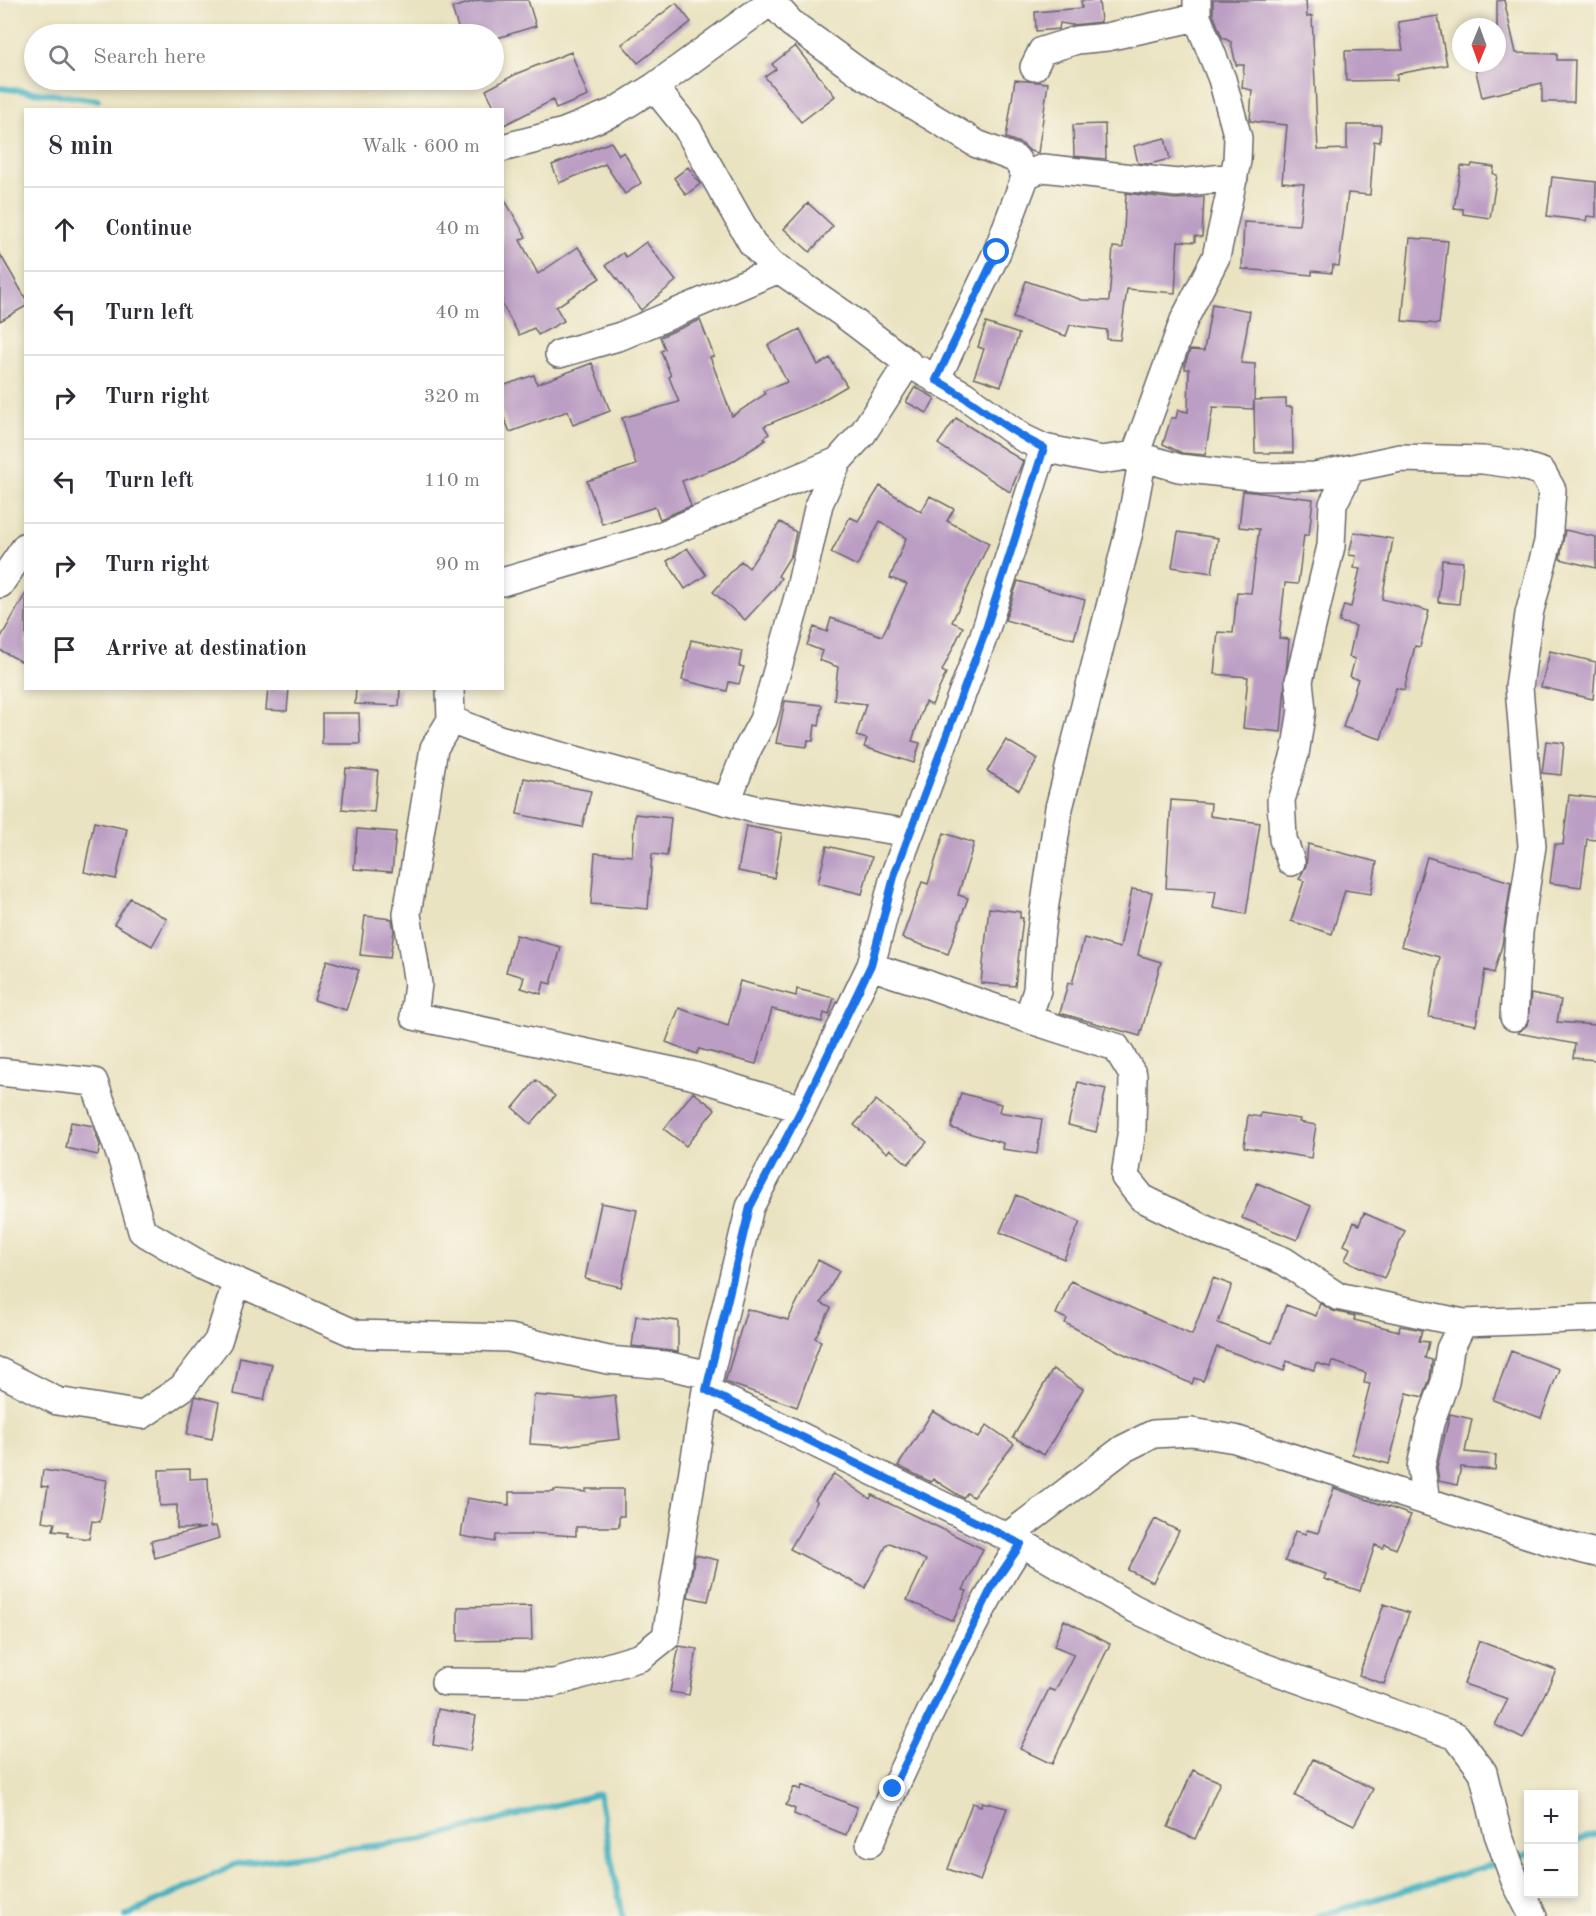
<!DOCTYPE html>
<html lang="en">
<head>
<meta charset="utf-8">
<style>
  :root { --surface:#fff; --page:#f7f7f7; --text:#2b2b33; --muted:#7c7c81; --line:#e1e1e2 }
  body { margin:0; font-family:"Old Standard TT",serif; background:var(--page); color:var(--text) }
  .controls { position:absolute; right:18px; bottom:18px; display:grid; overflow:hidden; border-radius:0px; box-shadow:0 3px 9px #0003 }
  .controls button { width:54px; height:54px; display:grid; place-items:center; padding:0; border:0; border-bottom:2px solid var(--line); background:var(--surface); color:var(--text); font:30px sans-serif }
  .compass { position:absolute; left:1452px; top:18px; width:54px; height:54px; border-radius:50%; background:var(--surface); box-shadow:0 3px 9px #0003; rotate:181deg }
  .stop { position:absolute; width:18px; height:18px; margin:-14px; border:4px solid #1a73e8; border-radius:50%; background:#fff }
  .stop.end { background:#1a73e8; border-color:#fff; box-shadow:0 2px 6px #0008 }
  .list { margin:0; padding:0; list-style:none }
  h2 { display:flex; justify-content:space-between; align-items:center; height:78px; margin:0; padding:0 24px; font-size:26px }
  h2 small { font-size:20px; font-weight:400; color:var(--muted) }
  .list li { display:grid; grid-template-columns:39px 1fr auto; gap:18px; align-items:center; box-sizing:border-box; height:84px; padding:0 24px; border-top:2px solid var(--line) }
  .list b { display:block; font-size:22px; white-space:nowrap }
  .list em { font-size:20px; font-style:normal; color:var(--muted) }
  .icon { flex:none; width:33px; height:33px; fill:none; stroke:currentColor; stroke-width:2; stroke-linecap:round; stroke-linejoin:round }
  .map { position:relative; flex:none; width:1596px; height:1916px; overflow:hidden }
  .search { position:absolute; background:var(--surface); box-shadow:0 3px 9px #0003; left:24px; top:24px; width:480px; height:66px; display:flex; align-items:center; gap:15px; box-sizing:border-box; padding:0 21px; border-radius:33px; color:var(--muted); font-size:22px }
  .panel { position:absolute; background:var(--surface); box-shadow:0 3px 9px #0003; left:24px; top:108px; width:480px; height:582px; border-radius:0px }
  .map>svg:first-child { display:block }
</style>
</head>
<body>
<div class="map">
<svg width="1596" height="1916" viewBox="0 0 1596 1916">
  <rect width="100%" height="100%" fill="#fbf7ec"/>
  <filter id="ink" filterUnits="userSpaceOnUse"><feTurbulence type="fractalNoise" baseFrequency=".0167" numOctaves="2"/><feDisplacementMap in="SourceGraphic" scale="12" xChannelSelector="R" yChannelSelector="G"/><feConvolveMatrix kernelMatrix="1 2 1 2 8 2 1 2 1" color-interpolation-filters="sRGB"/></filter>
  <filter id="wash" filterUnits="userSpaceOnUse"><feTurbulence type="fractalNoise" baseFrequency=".008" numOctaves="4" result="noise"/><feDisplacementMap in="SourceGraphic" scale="24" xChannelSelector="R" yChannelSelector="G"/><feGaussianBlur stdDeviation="1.35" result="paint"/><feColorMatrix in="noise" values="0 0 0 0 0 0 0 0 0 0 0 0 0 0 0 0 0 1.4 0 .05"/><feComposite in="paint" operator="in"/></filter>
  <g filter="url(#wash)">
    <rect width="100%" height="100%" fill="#eae3c1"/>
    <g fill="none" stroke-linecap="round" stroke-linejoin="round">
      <path stroke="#43b1c0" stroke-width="6" d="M0 88 98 100
        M1574 1841 1596 1834
        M1515 1858 1528 1854
        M126 1916 236 1864 425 1839 599 1794 622 1916
        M1318 1916 1502 1862"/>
    </g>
    <g id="blocks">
      <path fill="#bc9ec4" d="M479 0H528L536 26 494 39V34H460L452 8Z
        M1099 0 1101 22 1072 25 1060 23 1059 29 1036 31 1035 12 1082 8 1081 1Z
        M1213 0H1306L1307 17 1312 16 1318 150 1347 149V125H1381L1380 142 1374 141 1370 195 1348 193 1339 266 1333 265 1332 273 1312 271V275L1242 269 1244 222 1299 225 1304 184 1282 182 1287 125 1250 121 1252 90 1242 88 1244 65H1236L1231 42 1222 37 1213 14Z
        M1504 0 1516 53 1557 54V60H1575L1574 102H1542V83L1482 97 1474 63H1497V1Z
        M676 3 691 22 638 63 622 44Z
        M1438 16 1447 65 1397 74V80L1346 81 1345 51 1403 50 1398 22Z
        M795 46 835 96 801 122 765 77 776 69 772 64Z
        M571 52 588 96 556 109 553 100 504 125 502 110H496L486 90 518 73Z
        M1015 80 1048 83 1038 153 1030 151 1022 144 1006 138Z
        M1105 124 1106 159 1074 156 1073 125Z
        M1165 138 1170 159 1149 164 1138 163 1134 146Z
        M611 142 619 155 624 152 641 183 625 194 605 164 559 183 552 165Z
        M1472 164 1494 167 1493 174 1497 175 1490 218 1463 214V209L1454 208 1461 166 1471 167Z
        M688 167 700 184 686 195 674 178Z
        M1552 177 1596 182V217L1587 216 1586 221 1547 216Z
        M1126 193 1175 199 1204 197 1202 237 1195 236V242L1178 241 1175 293 1127 289 1120 340 1107 339V330L1070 325 1066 336 1013 318 1026 281 1082 300 1109 301 1113 247 1123 248Z
        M502 195 526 237 520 240 538 274 578 247 600 278 556 307 564 321 538 335 534 328 519 335 502 304Z
        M808 203 833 226 810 252 784 229Z
        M1410 238 1448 241 1439 324 1402 321Z
        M646 242 676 281 641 310 606 265 623 253 626 257Z
        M0 254 26 299V306L0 321Z
        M1212 304 1250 311 1241 363 1255 364 1254 400 1286 399V407H1292L1293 453H1255L1254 401 1253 409 1213 407 1205 455 1182 453 1163 444 1171 418H1176L1178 410 1188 412 1189 369H1185V364L1190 350 1204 351Z
        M700 320 714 356 710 357 732 416 765 394 763 391 787 382 768 345 800 329 818 365 830 358 847 386 816 404 764 426 769 434 764 438 766 440 730 463 682 481 691 506 660 519 655 507 602 524 587 481 636 465 622 418 679 402 669 377 671 376 661 351 665 349 660 337Z
        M986 323 1019 334 1001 386 974 377 984 349 978 347Z
        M592 363 610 411 573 425 568 411 510 432 502 413V386L534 375 537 384Z
        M915 387 935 398 927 413 906 402Z
        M956 418 1023 461 1010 492 938 444Z
        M880 486 921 512 930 496 954 509 947 521 989 543 952 622 963 627 942 671 946 673 932 705 925 702 912 741 920 743 914 763 864 747 867 739 856 736 866 704 834 700 838 667 819 660 822 651 807 645 814 627 827 632 831 618 882 636 907 584 890 578 906 538 880 521 857 566 831 553 850 517 858 521Z
        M1243 491 1313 499 1309 535H1304L1298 584 1285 583 1279 638 1289 639 1281 732 1243 728 1248 677 1214 674 1218 632 1233 633 1237 592 1251 593 1259 529 1239 527Z
        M780 522 796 532 791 555 778 576 781 578 773 590 745 620 713 592 741 561 749 568Z
        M1565 530 1596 537V568L1560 559Z
        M1178 532 1218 538 1212 573 1172 567Z
        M1354 532 1393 539 1382 599 1429 611 1420 647 1415 646 1404 690 1396 688 1381 739 1343 727 1358 679 1350 677 1355 659 1349 657 1356 626 1339 622 1344 605 1351 607 1360 569 1354 568 1356 556 1349 555Z
        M687 548 706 575 685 589 667 561Z
        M1442 560 1463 562 1459 604 1438 602Z
        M1018 581 1085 600 1074 639 1005 620Z
        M26 593V664L0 650V639Z
        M691 640 742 651 739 666 744 667 739 684 729 682 727 691 682 680Z
        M1550 651 1596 662 1593 699 1541 687Z
        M268 688H289L287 711 266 710Z
        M356 688H400L399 706 355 704Z
        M785 701 822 705 819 726 815 725 813 741 808 740 807 747 776 743Z
        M322 713H359L360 744H322Z
        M1006 740 1038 759 1019 790 987 771Z
        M1546 741 1564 743 1561 775 1542 773Z
        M346 768 378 771 374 812 342 809Z
        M524 778 591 791 582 827 517 814Z
        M1569 795 1596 798V840L1587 839 1581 887 1550 883 1555 844 1563 845Z
        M1171 800 1211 803 1210 816 1260 823 1246 914 1213 908 1216 891 1166 888Z
        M635 814 671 818 667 856 652 854 648 909 591 904 595 853 632 856Z
        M94 822 127 829 116 879 84 872Z
        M746 826 782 833 774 878 738 871Z
        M357 829 396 832 392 872 354 869Z
        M944 833 974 843 958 895 968 898 948 954 902 938 922 882 928 884Z
        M1308 844 1377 862 1371 894 1345 890 1332 934 1291 921 1304 881 1299 879 1306 866Z
        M827 846 872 857 862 894 818 883Z
        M1427 857 1511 882 1502 945 1494 973 1485 970 1476 1025 1429 1017 1440 957 1401 946Z
        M1132 889 1152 892 1138 955 1161 962 1140 1036 1060 1013 1068 983 1072 984 1084 938 1120 948Z
        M130 898 167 919 152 946 114 924Z
        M989 908 1020 912V918H1023L1015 986 981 983Z
        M365 916 392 919 394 931 390 958 360 955Z
        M516 935 561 947 551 984 544 982 541 994 521 988 524 977 506 972Z
        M327 960 359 970 346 1010 314 1000Z
        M740 981 796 996 797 989 834 998 829 1015 824 1013 822 1022 772 1009 756 1064 699 1049 697 1054 666 1042 679 1008 728 1026Z
        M1531 994 1561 1000 1557 1022 1596 1025V1060L1573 1058 1575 1044 1518 1033 1527 1025Z
        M536 1080 555 1096 531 1124 513 1108Z
        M1078 1082 1106 1089 1096 1132 1068 1125Z
        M693 1092 715 1109 686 1146 664 1129Z
        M961 1093 1001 1104 999 1112 1042 1119 1037 1154 1002 1149 1003 1143 951 1128Z
        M876 1100 927 1142 908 1164 890 1149 887 1153 854 1125Z
        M1261 1113 1300 1119 1299 1122 1316 1125 1311 1158 1244 1147 1248 1115 1260 1117Z
        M71 1122 93 1126 100 1145 98 1155 66 1148Z
        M1257 1183 1311 1206 1297 1240 1242 1218Z
        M1016 1195 1080 1222 1064 1259 1000 1232Z
        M601 1203 637 1210 621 1287 585 1279Z
        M1364 1213 1405 1231 1384 1278 1345 1260 1350 1248 1344 1245 1354 1222 1359 1225Z
        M818 1260 839 1271 821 1303 831 1308 815 1338 821 1341 797 1407 725 1382 747 1309 788 1320Z
        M1213 1278 1232 1285 1218 1323 1272 1343 1286 1305 1316 1316 1320 1303 1333 1311 1355 1316 1354 1320 1399 1331 1400 1326 1422 1330 1419 1341 1429 1342 1425 1358 1432 1360 1430 1378 1423 1397 1407 1393 1389 1464 1352 1454 1370 1384 1364 1383 1366 1373 1332 1361 1330 1367 1316 1363 1314 1370 1287 1361 1284 1371 1217 1347 1203 1381 1194 1378 1192 1384 1122 1353 1065 1323 1067 1319 1056 1314 1071 1281 1192 1335Z
        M636 1316 678 1321V1352L632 1346Z
        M1511 1351 1559 1369 1541 1418 1493 1400Z
        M240 1357 272 1364 264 1400 233 1394Z
        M1053 1369 1083 1389 1044 1455 1013 1437Z
        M534 1395 581 1399 615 1395 620 1439 562 1446 530 1444Z
        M195 1396 219 1402 212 1439 187 1434Z
        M933 1411 978 1438 987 1425 1014 1444 973 1497 967 1493 963 1498 933 1479 931 1482 898 1466Z
        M1450 1414 1472 1419 1465 1452 1496 1455 1495 1470 1461 1467 1457 1485 1439 1481 1437 1467Z
        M190 1469V1479L208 1478 210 1527 216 1526 219 1538 155 1558 151 1541 205 1528 177 1529V1505L160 1506 159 1470Z
        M43 1470 107 1480 100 1522 92 1521 89 1539 67 1536 68 1532 53 1530 55 1523 42 1521 48 1487 41 1486Z
        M834 1474 870 1499 872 1495 983 1549 963 1590 967 1591 953 1621 907 1600 926 1560 890 1543 887 1544 865 1588 790 1549 817 1502 815 1500Z
        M1334 1488 1411 1515 1396 1549 1385 1544 1383 1548 1375 1545 1360 1591 1324 1579 1326 1574 1285 1561 1295 1531 1306 1534 1307 1530 1318 1533Z
        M586 1489H624V1516H619V1527H576V1536L530 1533 531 1535H496L495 1542 461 1536 467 1498 509 1505V1492H554V1490L586 1492Z
        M1155 1519 1179 1531 1153 1582 1128 1570Z
        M695 1555 718 1560 708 1601 688 1597Z
        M1384 1604 1409 1613 1384 1684 1359 1675Z
        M531 1606 532 1640 458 1641V1607Z
        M1064 1620 1110 1644 1052 1764 1020 1749 1049 1689 1055 1691 1074 1654 1054 1646Z
        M1479 1641 1556 1670 1523 1739 1495 1725 1508 1699 1464 1684Z
        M679 1646 697 1649 689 1695 670 1692Z
        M438 1709 476 1716 470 1751 433 1745Z
        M1313 1759 1373 1789 1354 1825 1295 1796Z
        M1193 1770 1220 1782 1195 1839 1168 1827Z
        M802 1785 857 1807 846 1835 794 1814 795 1809 786 1805 794 1787 801 1790Z
        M982 1802 1007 1808 980 1881 948 1869 972 1803 981 1806Z"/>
    </g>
  </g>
  <g filter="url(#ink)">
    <use href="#blocks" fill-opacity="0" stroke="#68666a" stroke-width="1.5"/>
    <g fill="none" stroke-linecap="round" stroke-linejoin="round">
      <g stroke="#68666a" stroke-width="30">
        <path id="minor" d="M770 0 791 23 863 75 977 144 1016 159 1026 175 997 252 936 380
          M1197 0V17L1222 79 1238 138 1237 161 1216 257 1184 320 1135 455 1179 468 1260 477 1315 476 1400 458 1483 460 1520 465 1542 472 1552 490 1548 542 1529 614 1519 687 1532 846 1519 932 1514 1017
          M1034 67 1042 51 1077 40 1107 37 1197 17
          M502 148 564 132 614 112 654 87 773 0
          M1026 175 1043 168 1177 183 1234 177
          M559 354 621 336 779 269
          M920 370 964 395 1023 438 1044 448 1101 460 1135 455
          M502 582 660 536 838 461 863 433 908 363 842 313 771 264 752 243 687 128 654 87
          M0 584 26 546
          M450 688 451 720 499 739 754 809 910 833
          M451 720 434 748 407 914 418 984 414 1016 691 1075 802 1109
          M727 801 746 752 763 720 798 597 819 504 838 461
          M1291 862 1283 839 1281 800 1295 754 1302 710 1299 681 1331 546 1333 504 1351 469
          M871 965C891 975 911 978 932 986 993 1008 1054 1028 1116 1047L1133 1075 1132 1129 1125 1177 1142 1198 1207 1230 1284 1261 1337 1296 1463 1323 1596 1318
          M1028 1019 1037 990 1040 938 1059 808 1129 532 1143 457
          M0 1072 94 1082 123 1163 142 1231 204 1267 356 1334 509 1338 608 1360 665 1365 710 1375
          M0 1372 57 1401 142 1415 182 1388 218 1341 237 1281
          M706 1390 1032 1549 1133 1608 1239 1658 1456 1736 1483 1772 1498 1834 1515 1881 1533 1916
          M1426 1501 1421 1467 1430 1423 1445 1382 1450 1349 1463 1323
          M1007 1537 1123 1449 1153 1434 1192 1432 1235 1439 1548 1541 1596 1553
          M445 1682 554 1683 641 1657 666 1637 706 1390 750 1207 802 1109 871 965 895 873 983 638 1044 448
          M870 1843C890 1795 913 1748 936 1701 962 1647 987 1594 1021 1544"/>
      </g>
      <use href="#minor" stroke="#fff" stroke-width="27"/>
    </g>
  </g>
  <g fill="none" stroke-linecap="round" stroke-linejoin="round" filter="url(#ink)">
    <path stroke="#1a73e8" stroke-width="8" d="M893 1789 993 1585 1021 1544 706 1390 750 1207 802 1108 871 965 895 873 983 638 1044 448C1005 430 974 400 936 380L997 252"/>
  </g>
</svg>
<div class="controls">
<button>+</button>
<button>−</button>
</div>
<svg class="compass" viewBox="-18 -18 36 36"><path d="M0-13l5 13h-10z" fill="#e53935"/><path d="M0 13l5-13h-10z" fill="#7c7c81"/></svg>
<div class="stop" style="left:997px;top:252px"></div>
<div class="stop end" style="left:893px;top:1789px"></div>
<div class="search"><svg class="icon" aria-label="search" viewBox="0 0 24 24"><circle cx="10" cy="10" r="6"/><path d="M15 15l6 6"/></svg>Search here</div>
<section class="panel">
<h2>8 min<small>Walk · 600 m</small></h2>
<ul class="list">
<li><svg class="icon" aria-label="ahead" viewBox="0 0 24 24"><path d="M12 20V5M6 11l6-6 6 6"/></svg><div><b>Continue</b></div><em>40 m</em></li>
<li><svg class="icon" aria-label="left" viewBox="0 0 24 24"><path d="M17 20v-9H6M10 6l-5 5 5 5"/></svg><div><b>Turn left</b></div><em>40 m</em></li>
<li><svg class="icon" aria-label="right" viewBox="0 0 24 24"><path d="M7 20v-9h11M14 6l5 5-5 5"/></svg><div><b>Turn right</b></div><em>320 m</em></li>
<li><svg class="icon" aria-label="left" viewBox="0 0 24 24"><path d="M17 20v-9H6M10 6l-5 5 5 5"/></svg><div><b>Turn left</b></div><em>110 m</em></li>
<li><svg class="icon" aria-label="right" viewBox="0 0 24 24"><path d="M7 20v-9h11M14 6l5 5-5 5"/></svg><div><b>Turn right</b></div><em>90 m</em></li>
<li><svg class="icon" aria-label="arrive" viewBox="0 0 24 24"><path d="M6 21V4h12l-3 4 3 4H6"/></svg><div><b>Arrive at destination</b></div></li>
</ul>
</section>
</div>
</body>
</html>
